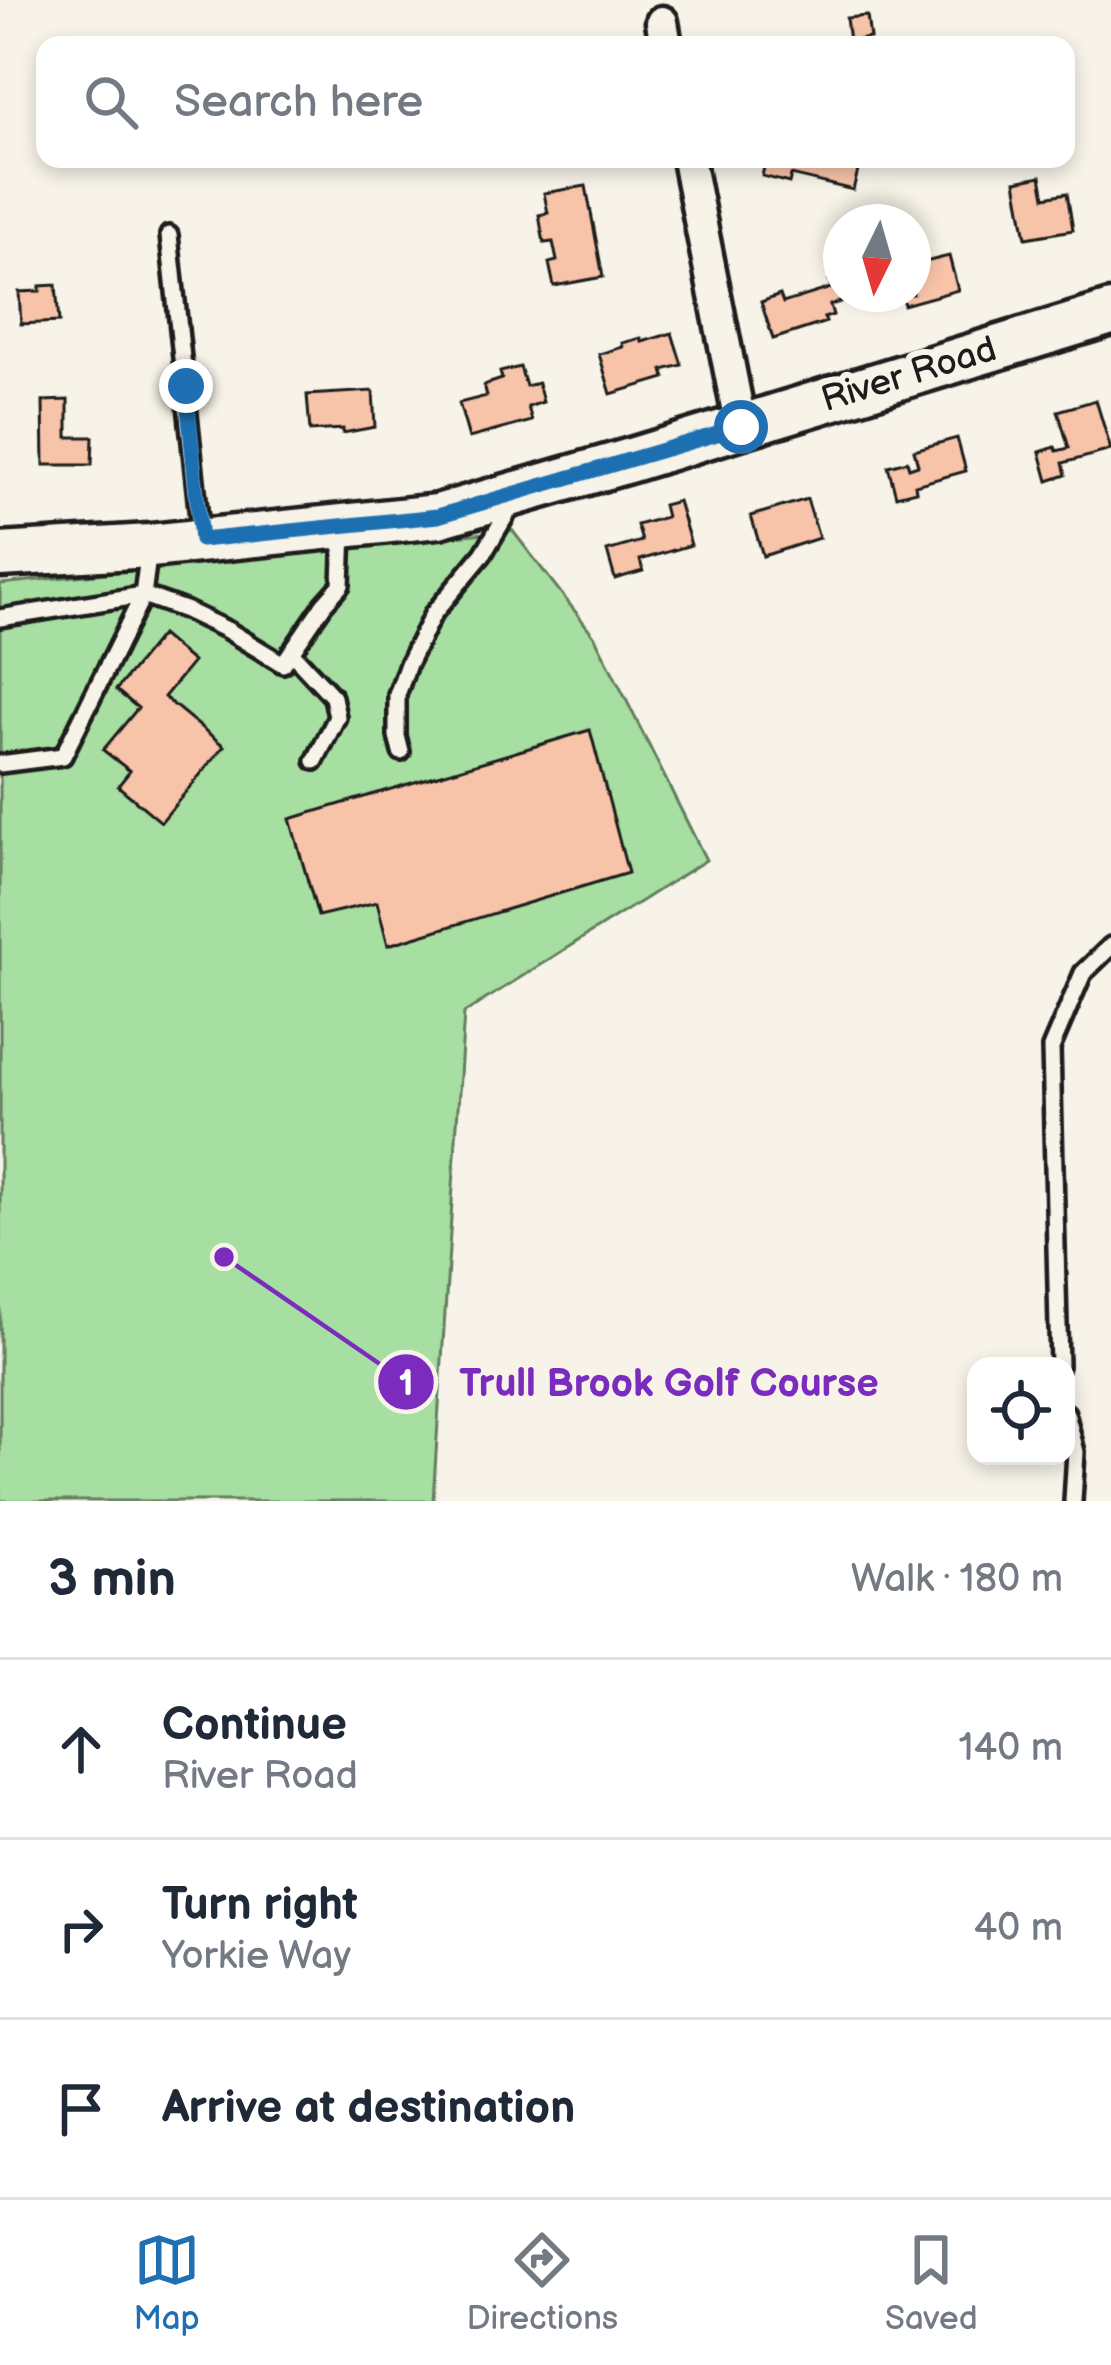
<!DOCTYPE html>
<html lang="en">
<head>
<meta charset="utf-8">
<style>
  :root { --surface:#fff; --page:#f2f2f3; --text:#1f2937; --muted:#747a83; --line:#e0e1e3; --accent:#1f6fb2 }
  body { margin:0; font-family:"Balsamiq Sans",sans-serif; background:var(--page); color:var(--text) }
  .controls { position:absolute; right:36px; bottom:36px; display:grid; overflow:hidden; border-radius:24px; box-shadow:0 6px 18px #0003 }
  .controls button { width:108px; height:108px; display:grid; place-items:center; padding:0; border:0; border-bottom:3px solid var(--line); background:var(--surface); color:var(--text); font:60px sans-serif }
  .compass { position:absolute; left:823px; top:204px; width:108px; height:108px; border-radius:50%; background:var(--surface); box-shadow:0 6px 18px #0003; rotate:185deg }
  .stop { position:absolute; width:36px; height:36px; margin:-27px; border:9px solid #1f6fb2; border-radius:50%; background:#fff }
  .stop.end { background:#1f6fb2; border-color:#fff; box-shadow:0 3px 12px #0008 }
  .list { margin:0; padding:0; list-style:none }
  h2 { display:flex; justify-content:space-between; align-items:center; height:156px; margin:0; padding:0 48px; font-size:51px }
  h2 small { font-size:39px; font-weight:400; color:var(--muted) }
  .list li { display:grid; grid-template-columns:78px 1fr auto; gap:36px; align-items:center; box-sizing:border-box; height:180px; padding:0 48px; border-top:3px solid var(--line) }
  .list b { display:block; font-size:45px; white-space:nowrap }
  .list p { margin:0; font-size:39px; white-space:nowrap; color:var(--muted) }
  .list em { font-size:39px; font-style:normal; color:var(--muted) }
  .icon { flex:none; width:66px; height:66px; fill:none; stroke:currentColor; stroke-width:2; stroke-linecap:round; stroke-linejoin:round }
  .map { position:relative; flex:none; width:1111px; height:1501px; overflow:hidden }
  .search { position:absolute; background:var(--surface); box-shadow:0 6px 18px #0003; left:36px; right:36px; top:36px; height:132px; display:flex; align-items:center; gap:30px; box-sizing:border-box; padding:0 42px; border-radius:24px; color:var(--muted); font-size:45px }
  .sheet { height:696px; background:var(--surface) }
  nav { display:flex; justify-content:space-around; align-items:center; box-sizing:border-box; height:168px; border-top:3px solid var(--line); background:var(--surface); font-size:33px; color:var(--muted) }
  nav a { display:grid; justify-items:center; gap:6px }
  nav .on { color:var(--accent) }
  .map>svg:first-child { display:block }
</style>
</head>
<body>
<div class="map">
<svg width="1111" height="1501" viewBox="0 0 1111 1501">
  <rect width="100%" height="100%" fill="#f7f3e8"/>
  <filter id="ink" filterUnits="userSpaceOnUse"><feTurbulence type="fractalNoise" baseFrequency=".00833" numOctaves="2"/><feDisplacementMap in="SourceGraphic" scale="24" xChannelSelector="R" yChannelSelector="G"/><feConvolveMatrix kernelMatrix="1 2 1 2 8 2 1 2 1" color-interpolation-filters="sRGB"/></filter>
  <g filter="url(#ink)">
    <path fill="#a7dea1" stroke="#627d5e" stroke-width="3" d="M512 530 595 637 706 860 464 1013 433 1501H0V584Z"/>
    <path fill="#f8c4a9" stroke="#1c1c1c" stroke-width="3" d="M867 16 870 38 849 41 846 18Z
      M766 159H861L853 190 791 175 789 183 762 176Z
      M1041 176 1045 197 1067 193 1073 230 1026 238 1016 181Z
      M586 186 603 277 554 286 549 263 557 261 553 242 544 243 539 215 548 213 544 193Z
      M949 256 958 290 904 305 901 294H913V265Z
      M841 276V294L860 296 830 305 833 315 824 318 826 322 773 339 761 302 780 295 783 303 831 288 829 280Z
      M56 285 59 322 21 324 19 292 40 291V286Z
      M672 333 682 365 663 370 665 378 611 394 599 354 623 347 622 343 641 338 642 342Z
      M520 367 526 386 538 383 543 402 528 407 532 421 469 438 459 403 487 396 484 385 502 379 500 372Z
      M373 391 375 427 343 433V429L310 431 307 395Z
      M68 400V437H93L92 465H44L43 401Z
      M1096 400 1111 450 1063 463 1066 475 1048 481 1040 452 1055 447 1057 451 1069 448 1058 411Z
      M957 438 966 471 915 485 916 491 896 496 888 466 907 461 909 468 918 465 914 450Z
      M807 499 819 538 763 556 751 516Z
      M678 501 691 545 640 560 643 571 615 579 607 551 642 541 637 525 666 517 663 505Z
      M161 635 193 662 164 697 224 746 161 822 118 786 130 771 103 750 138 708 116 690Z
      M590 730 628 873 388 945 377 902 318 916 290 819Z"/>
    <g fill="none" stroke-linecap="round" stroke-linejoin="round">
      <g stroke="#1c1c1c" stroke-width="24">
        <path id="service" d="M169 235 201 537
          M0 618 143 595 185 610 227 630 283 664 324 604 341 585 343 529
          M291 652 333 697 337 717 315 761
          M401 752 397 736V695L408 664 433 614 483 554 512 505
          M0 764 63 756 143 595 149 549
          M1059 1366 1051 1048 1083 973 1111 946
          M1066 1413 1076 1452 1073 1501"/>
      </g>
      <g stroke="#1c1c1c" stroke-width="39">
        <path id="minor" d="M662 22 666 45
          M688 159 741 427"/>
      </g>
      <g stroke="#1c1c1c" stroke-width="51">
        <path id="secondary" d="M0 555 150 546 438 516 628 461 1111 313"/>
      </g>
      <use href="#service" stroke="#f7f3e8" stroke-width="15"/>
      <use href="#minor" stroke="#f7f3e8" stroke-width="30"/>
      <use href="#secondary" stroke="#f7f3e8" stroke-width="42"/>
    </g>
  </g>
  <g fill="none" stroke-linecap="round" stroke-linejoin="round" filter="url(#ink)">
    <path stroke="#1f6fb2" stroke-width="15" d="M186 386 201 540 438 516 741 427"/>
  </g>
  <g text-anchor="middle" dominant-baseline="central" stroke-width="12" stroke-linejoin="round" paint-order="stroke">
    <g font-size="36" fill="#1c1c1c" stroke="#f7f3e8">
      <text transform="translate(909 375) rotate(-17)">River Road</text>
    </g>
  </g>
  <path fill="none" stroke="#7b2cbf" stroke-width="4.5" d="M224 1257L406 1382"/>
  <g fill="#7b2cbf" stroke="#f7f3e8" stroke-width="4.5">
    <circle cx="224" cy="1257" r="12"/>
    <circle cx="406" cy="1382" r="30"/>
  </g>
  <g font-size="36" text-anchor="middle" font-weight="bold" fill="#fff">
    <text x="406" y="1395">1</text>
  </g>
  <g font-size="39" text-anchor="middle" font-weight="bold" fill="#7b2cbf" stroke="#f7f3e8" stroke-width="12" stroke-linejoin="round" paint-order="stroke">
    <text x="669" y="1396">Trull Brook Golf Course</text>
  </g>
</svg>
<div class="controls">
<button><svg class="icon" aria-label="locate" viewBox="0 0 24 24"><circle cx="12" cy="12" r="6"/><path d="M12 2v4M12 18v4M2 12h4M18 12h4"/></svg></button>
</div>
<svg class="compass" viewBox="-18 -18 36 36"><path d="M0-13l5 13h-10z" fill="#e53935"/><path d="M0 13l5-13h-10z" fill="#747a83"/></svg>
<div class="stop" style="left:741px;top:427px"></div>
<div class="stop end" style="left:186px;top:386px"></div>
<div class="search"><svg class="icon" aria-label="search" viewBox="0 0 24 24"><circle cx="10" cy="10" r="6"/><path d="M15 15l6 6"/></svg>Search here</div>
</div>
<section class="sheet">
<h2>3 min<small>Walk · 180 m</small></h2>
<ul class="list">
<li><svg class="icon" aria-label="ahead" viewBox="0 0 24 24"><path d="M12 20V5M6 11l6-6 6 6"/></svg><div><b>Continue</b><p>River Road</p></div><em>140 m</em></li>
<li><svg class="icon" aria-label="right" viewBox="0 0 24 24"><path d="M7 20v-9h11M14 6l5 5-5 5"/></svg><div><b>Turn right</b><p>Yorkie Way</p></div><em>40 m</em></li>
<li><svg class="icon" aria-label="arrive" viewBox="0 0 24 24"><path d="M6 21V4h12l-3 4 3 4H6"/></svg><div><b>Arrive at destination</b></div></li>
</ul>
</section>
<nav>
<a class="on"><svg class="icon" aria-label="map" viewBox="0 0 24 24"><path d="M3 6l6-2 6 2 6-2v14l-6 2-6-2-6 2zM9 4v14M15 6v14"/></svg>Map</a>
<a><svg class="icon" aria-label="directions" viewBox="0 0 24 24"><path d="M12 3l9 9-9 9-9-9zM9 14v-3h6M13 9l2 2-2 2"/></svg>Directions</a>
<a><svg class="icon" aria-label="saved" viewBox="0 0 24 24"><path d="M7 4h10v16l-5-4-5 4z"/></svg>Saved</a>
</nav>
</body>
</html>
